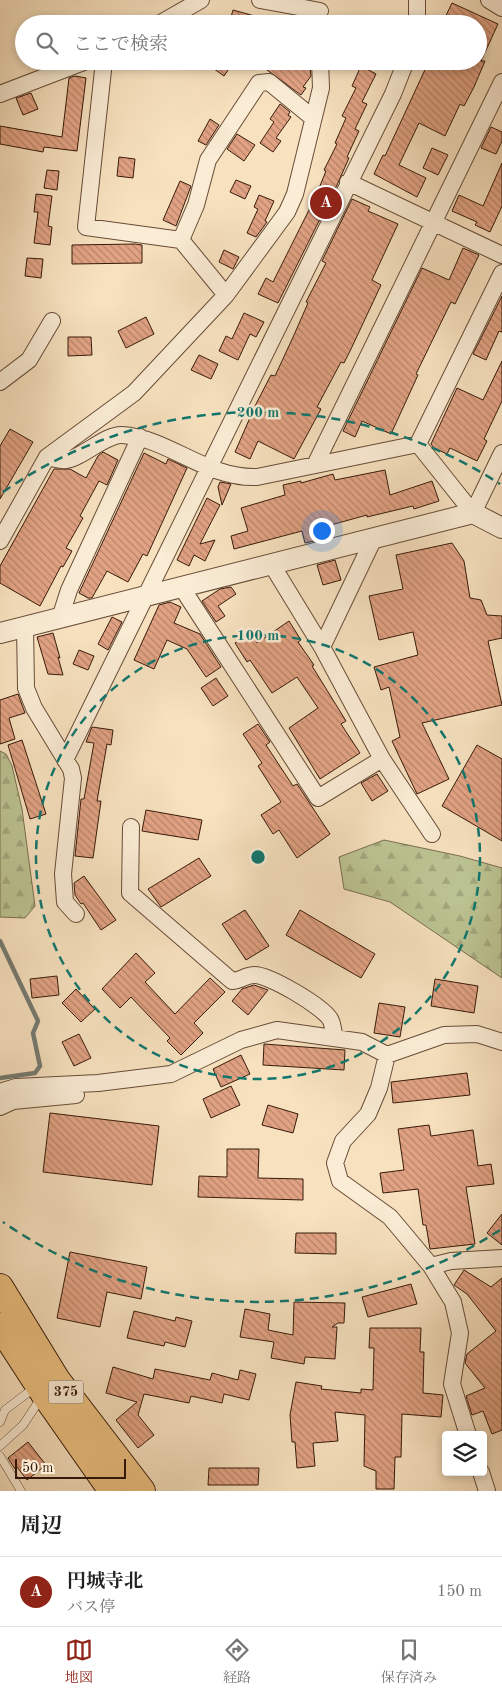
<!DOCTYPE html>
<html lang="ja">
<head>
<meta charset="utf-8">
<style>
  :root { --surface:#fff; --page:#f6f6f6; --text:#222; --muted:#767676; --line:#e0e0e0; --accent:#8f2418 }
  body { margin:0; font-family:"Old Standard TT","Noto Serif JP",serif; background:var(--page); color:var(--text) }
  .controls { position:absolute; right:15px; bottom:15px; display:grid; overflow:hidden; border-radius:5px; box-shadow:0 2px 8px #0003 }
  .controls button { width:45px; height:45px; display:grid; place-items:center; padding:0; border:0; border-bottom:1px solid var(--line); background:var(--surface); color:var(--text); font:25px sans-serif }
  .scale { position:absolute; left:15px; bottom:12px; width:111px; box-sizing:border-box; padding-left:5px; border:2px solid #381a0a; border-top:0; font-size:14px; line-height:18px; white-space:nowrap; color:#381a0a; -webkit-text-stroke:4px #faecd5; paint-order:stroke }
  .you { position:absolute; left:321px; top:530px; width:18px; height:18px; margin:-12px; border:4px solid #fff; border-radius:50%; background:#1a73e8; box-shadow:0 0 0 8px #1a73e833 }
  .badge { display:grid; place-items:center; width:32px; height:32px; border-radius:50%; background:var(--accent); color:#fff; font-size:16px; font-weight:700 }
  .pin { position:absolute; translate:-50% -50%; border:2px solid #fff; box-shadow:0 1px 5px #0006 }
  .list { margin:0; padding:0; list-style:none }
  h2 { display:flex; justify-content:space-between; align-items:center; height:65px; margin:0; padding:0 20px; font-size:21px }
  h2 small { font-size:16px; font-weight:400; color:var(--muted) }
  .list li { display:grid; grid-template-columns:32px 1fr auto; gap:15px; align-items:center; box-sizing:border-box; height:70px; padding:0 20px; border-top:1px solid var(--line) }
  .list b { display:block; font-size:19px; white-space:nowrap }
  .list p { margin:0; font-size:16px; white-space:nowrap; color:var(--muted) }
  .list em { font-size:16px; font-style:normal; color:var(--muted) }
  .icon { flex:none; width:28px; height:28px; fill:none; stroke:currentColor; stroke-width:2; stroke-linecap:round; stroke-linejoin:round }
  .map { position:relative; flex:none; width:502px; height:1491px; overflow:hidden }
  .search { position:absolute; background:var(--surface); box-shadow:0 2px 8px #0003; left:15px; right:15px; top:15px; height:55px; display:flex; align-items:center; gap:12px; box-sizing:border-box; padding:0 18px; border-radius:28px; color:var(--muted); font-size:19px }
  .sheet { height:135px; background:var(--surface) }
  nav { display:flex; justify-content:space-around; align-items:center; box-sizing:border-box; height:70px; border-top:1px solid var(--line); background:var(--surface); font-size:14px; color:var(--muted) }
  nav a { display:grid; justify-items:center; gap:2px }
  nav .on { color:var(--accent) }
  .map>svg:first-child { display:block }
</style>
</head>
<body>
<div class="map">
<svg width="502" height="1491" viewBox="0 0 502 1491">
  <defs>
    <pattern id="forest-firs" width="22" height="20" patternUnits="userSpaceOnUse" patternTransform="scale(1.25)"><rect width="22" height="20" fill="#bcc392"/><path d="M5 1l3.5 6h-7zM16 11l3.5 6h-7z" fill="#a2a77d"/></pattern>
    <pattern id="building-back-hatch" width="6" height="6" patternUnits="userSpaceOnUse" patternTransform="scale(1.25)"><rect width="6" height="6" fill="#e2a384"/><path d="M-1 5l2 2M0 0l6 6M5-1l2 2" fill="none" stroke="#b8846a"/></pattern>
  </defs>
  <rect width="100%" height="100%" fill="#f7e1bf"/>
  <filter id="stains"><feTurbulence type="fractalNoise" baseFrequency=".004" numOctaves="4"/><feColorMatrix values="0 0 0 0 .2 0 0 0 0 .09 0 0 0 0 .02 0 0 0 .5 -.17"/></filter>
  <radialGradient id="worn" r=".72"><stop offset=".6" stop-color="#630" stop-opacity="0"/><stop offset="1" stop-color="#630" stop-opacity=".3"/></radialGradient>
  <path fill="url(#forest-firs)" stroke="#7a6e4e" d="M0 751 6 754 12 766 22 809 35 906 25 918 0 917Z
    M384 840 460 856 502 868V978L390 902 344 889 339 857Z"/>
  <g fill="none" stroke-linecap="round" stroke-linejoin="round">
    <path stroke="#757b72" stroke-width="4.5" d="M0 941 38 1021 33 1033 40 1066 35 1073 0 1078"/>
  </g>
  <path fill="url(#building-back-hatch)" stroke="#381a0a" d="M452 3 498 24 481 61H485L474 87 464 106 460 104 445 136 419 123 399 165 426 178 417 197 374 174 383 155 385 156 429 61H478V24H442Z
    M233 10 269 20 268 24H229Z
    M203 61H234L224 76Z
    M273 61H289L297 67 300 62 310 68 311 76 303 87 306 88 301 95 267 70Z
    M361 66 376 74 362 102 367 104 355 129 359 131 347 157 349 158 337 185 278 303 258 294 266 278 273 282 315 198 326 171 324 170 337 144 335 143 346 118 342 116 356 88 352 86Z
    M75 76 86 78 77 151 44 147 43 152 0 144V126L62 137 69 78Z
    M31 93 38 109 23 115 16 98Z
    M280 104 290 112 288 115 291 117 276 138 281 141 273 152 260 143 274 122 270 119Z
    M210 119 219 125 206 145 198 141Z
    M491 127 502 132V141L496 154 481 148Z
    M237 134 255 145 244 161 227 149Z
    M432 148 448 155 438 175 423 168Z
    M119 157 135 159 133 178 117 176Z
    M502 163V206L490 232 475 225 477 222 452 211 459 195 483 206Z
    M47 170 59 171 57 190 44 188Z
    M236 180 251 186 245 199 230 192Z
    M180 181 191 186 176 226 163 220Z
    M36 194 52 196 48 226 52 227 50 245 34 243 38 212H34Z
    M259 195 274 201 265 221 267 222 256 237 247 233 258 209 254 207Z
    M352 199 370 207 368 211 398 224 372 280 381 285 351 349 344 363 341 362 317 407 321 409 294 459 258 441 250 459 235 452 256 404 271 375 275 376 294 335 308 303 306 302 326 263 322 261Z
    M135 244 142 245V263L72 264V245Z
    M463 248 479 255 455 304 451 302 416 374 418 375 391 434 362 421 355 437 343 431 422 268 449 280Z
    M224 250 239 257 233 269 219 262Z
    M27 258 43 259 41 278 25 276Z
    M502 296V332L499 331 486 360 473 354Z
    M244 313 264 322 256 337 250 334 238 360 219 351 226 336 232 339Z
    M146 317 154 334 126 348 118 331Z
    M68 337H91L92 355 68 356Z
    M199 355 218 364 211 379 191 370Z
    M502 361V401L484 439 487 441 477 461 450 448 447 454 434 448 431 444 457 388 483 400Z
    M10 429 33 442 0 499V446Z
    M103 452 118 460 107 485 99 481 80 516 83 518 66 548 72 551 63 567 61 566 40 606 0 583V566L54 469H70L86 478 98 456Z
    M144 453 166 464 168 459 187 468 147 556 143 554 128 582 107 571 92 598H88L79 593Z
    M385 470 390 495 432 481 439 501 414 509 413 506 367 517V515L320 528 323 539 305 543 302 531 234 549 231 536 248 531 241 508 285 495 283 485 301 481V483L333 474 335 480Z
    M220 482 231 484 222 505 218 487Z
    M207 498 220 505 200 544 215 540 205 561 194 555 189 566 177 560Z
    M452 543 464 561 470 598 481 600 487 615 502 616V638L488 641 502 705 422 723 449 779 417 794 392 741 400 737 389 687 381 690 374 667 418 655 413 632 379 640 369 596 403 589 396 555Z
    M335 560 341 580 323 585 317 565Z
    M231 587 236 594 218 606 225 616 216 622 202 601 220 589Z
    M170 602 181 607 174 623 200 634 221 667 206 677 187 649 167 640 154 669 134 660 159 605Z
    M112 617 122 622 108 650 98 644Z
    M289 621 301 640 298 642 314 665 312 666 346 721 341 724 360 753 320 779 289 728 318 708 297 677 272 693 250 660 247 662 235 643 250 633 257 643Z
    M53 633 60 658 58 657 63 675 48 674 37 637Z
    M79 650 94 656 88 670 73 664Z
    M216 678 228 696 213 706 201 688Z
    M18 694 25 713 9 718 15 739 0 744V700Z
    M258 724 270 742 266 745 293 786 297 784 330 834 297 858 279 830 273 834 261 815 281 802 258 766 262 763 243 734Z
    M92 727 113 730 111 745 107 744 97 801H101L93 858 75 856 81 799H84L94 743 86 742Z
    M22 740 46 814 30 819 8 745Z
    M477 745 502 759V841L442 806Z
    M377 774 388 791 372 801 361 783Z
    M146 810 202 820 198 840 142 831Z
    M199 858 211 876 161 907 148 889Z
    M84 876 116 920 101 930 83 903 81 904 75 895 74 883Z
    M245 910 269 946 246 960 222 924Z
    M300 910 375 954 361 978 286 935Z
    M136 953 155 973 145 982 175 1014 210 978 225 992 194 1023 203 1033 181 1055 167 1041 170 1038 131 997 120 1008 102 989Z
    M57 976 59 995 32 998 30 979Z
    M435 979 478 986 474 1013 431 1006Z
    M254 985 268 990 248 1015 232 1001 242 989Z
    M76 989 95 1009 81 1022 62 1003Z
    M379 1003 405 1007 400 1037 374 1033Z
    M79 1034 91 1058 74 1066 62 1042Z
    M264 1044 345 1050 344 1070 263 1065Z
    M241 1055 250 1074 221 1087 213 1069Z
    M467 1073 470 1095 393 1103 391 1082Z
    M231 1086 240 1105 211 1118 203 1099Z
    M268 1105 298 1114 293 1133 262 1125Z
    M50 1113 159 1126 152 1185 43 1172Z
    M429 1125 431 1136 473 1130 478 1166 491 1164 494 1184 466 1187 475 1244 430 1249 426 1225H423L418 1189 383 1193 380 1173 404 1170 398 1129Z
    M227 1149H259L258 1178 303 1179V1200L198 1197 199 1176 227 1177Z
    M502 1214V1245L487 1233Z
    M296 1233H336V1254L295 1253Z
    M70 1252 147 1267 141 1299 107 1292 100 1327 57 1318Z
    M464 1270 491 1287 502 1278V1430L492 1434 483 1411 472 1415 466 1396 485 1388 465 1363 467 1354 496 1331 467 1294 454 1285Z
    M411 1284 417 1304 368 1317 362 1297Z
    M294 1302 345 1303 344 1323H338L332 1327H337L335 1359 305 1357 304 1364 271 1358 274 1342 240 1337 245 1309 270 1314 268 1330 293 1335Z
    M134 1311 175 1321 176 1317 192 1321 185 1347 165 1342 164 1346 127 1338Z
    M370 1328H421L420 1352H424L423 1393 443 1395 441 1417 402 1414 401 1457H395L394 1489H376V1471L364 1466 365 1415 335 1412 338 1441 313 1443 315 1466 297 1468 295 1442H292L290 1415 296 1382 322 1386 321 1389 361 1393V1389L373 1390 374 1348H369Z
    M113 1367 153 1379 155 1369 210 1380 212 1373 238 1380 240 1370 256 1374 249 1400 224 1394 222 1403 191 1396 189 1403 144 1394 138 1415 154 1435 138 1448 116 1420 137 1402 106 1393Z
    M28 1442 46 1465 27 1480 17 1467 15 1469 8 1458Z
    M209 1468H259L258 1485H208Z"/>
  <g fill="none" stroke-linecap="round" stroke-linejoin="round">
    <g stroke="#684c37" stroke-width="9">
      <path id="service" d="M0 1422 5 1410 34 1388
        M0 1446 23 1425 41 1398
        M0 1456 21 1491"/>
    </g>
    <g stroke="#684c37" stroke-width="18">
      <path id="minor" d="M260 0 320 11
        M417 0V24
        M489 0 502 8
        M159 24 201 0
        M104 61 86 227 181 240 226 295
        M0 94 86 61
        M348 182 502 255
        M181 240 196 205 208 160 259 83 269 82 313 118
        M0 382 29 360 52 321
        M418 444 502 273
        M47 457C52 458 61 461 66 460 82 458 106 434 122 435 169 438 206 479 257 477L418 444 473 513 502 453
        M315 465 502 82
        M374 538 322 647 382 759 432 834
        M0 541 47 457 134 393 226 295 287 212 295 194 321 88 320 61
        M272 565 322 647
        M182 588 318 798 382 759
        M60 618 69 590 140 437
        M25 626 26 688 34 708 71 769 73 778 63 874 65 902 76 914
        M65 760 393 94 406 61
        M131 827 130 893 232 981C240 981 246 975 254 975 268 974 322 1006 330 1019 333 1023 333 1032 335 1038
        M387 1055 379 1088 368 1114 343 1141 335 1163 340 1181 390 1217 431 1266 453 1302 460 1333 452 1384 468 1435
        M0 1092 16 1087 98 1083 171 1074 241 1040 277 1030 362 1042 387 1055 444 1035 477 1034 502 1042
        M0 1107 13 1101 76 1095
        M431 1266 451 1261 502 1258
        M481 1472 487 1491"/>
    </g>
    <g stroke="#684c37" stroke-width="22">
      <path id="tertiary" d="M0 633 473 513 502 528"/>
    </g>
    <g stroke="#381a0a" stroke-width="28">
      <path id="trunk" d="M0 1287 57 1380 142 1491
        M0 1326 44 1394 112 1491"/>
    </g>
    <use href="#service" stroke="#faecd5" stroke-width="8"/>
    <use href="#minor" stroke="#faecd5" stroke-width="16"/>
    <use href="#tertiary" stroke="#faecd5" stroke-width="20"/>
    <use href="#trunk" stroke="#ecc080" stroke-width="26"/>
  </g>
  <g fill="none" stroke="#0f766e" stroke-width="2.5" stroke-dasharray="9 6">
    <circle cx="258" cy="857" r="222"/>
    <path d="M500 1230A445 445 0 0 1 3 1222M3 492A445 445 0 0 1 500 484"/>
  </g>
  <g text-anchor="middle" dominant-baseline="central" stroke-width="5" stroke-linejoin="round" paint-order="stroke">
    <rect fill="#faecd5" stroke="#725947" stroke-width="1" x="48.5" y="1380.5" width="35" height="23" rx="4"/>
    <g font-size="14" font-weight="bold" fill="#381a0a">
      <text x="66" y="1392">375</text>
    </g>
  </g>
  <circle cx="258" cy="857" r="8" fill="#0f766e" stroke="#faecd5" stroke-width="2.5"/>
  <g font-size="15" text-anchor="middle" font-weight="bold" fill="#0f766e" stroke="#faecd5" stroke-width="5" stroke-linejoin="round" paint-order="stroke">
    <text x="258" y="417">200 m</text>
    <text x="258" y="640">100 m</text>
  </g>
  <rect width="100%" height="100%" filter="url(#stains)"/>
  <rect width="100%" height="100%" fill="url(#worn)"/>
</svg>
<div class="controls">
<button><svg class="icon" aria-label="layers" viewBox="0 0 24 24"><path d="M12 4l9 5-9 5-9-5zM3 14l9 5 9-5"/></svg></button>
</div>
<div class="scale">50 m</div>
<div class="you"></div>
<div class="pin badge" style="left:326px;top:203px">A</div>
<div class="search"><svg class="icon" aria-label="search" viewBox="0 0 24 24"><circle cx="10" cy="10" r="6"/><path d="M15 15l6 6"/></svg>ここで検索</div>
</div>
<section class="sheet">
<h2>周辺<small></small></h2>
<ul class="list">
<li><span class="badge">A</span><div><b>円城寺北</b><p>バス停</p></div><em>150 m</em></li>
</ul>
</section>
<nav>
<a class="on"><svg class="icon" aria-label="map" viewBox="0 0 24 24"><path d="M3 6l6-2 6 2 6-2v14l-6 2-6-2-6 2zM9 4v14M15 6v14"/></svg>地図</a>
<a><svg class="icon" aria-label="directions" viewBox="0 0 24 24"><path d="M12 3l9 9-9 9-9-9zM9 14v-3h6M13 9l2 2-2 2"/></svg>経路</a>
<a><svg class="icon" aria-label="saved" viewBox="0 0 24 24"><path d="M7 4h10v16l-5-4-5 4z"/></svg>保存済み</a>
</nav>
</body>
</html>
